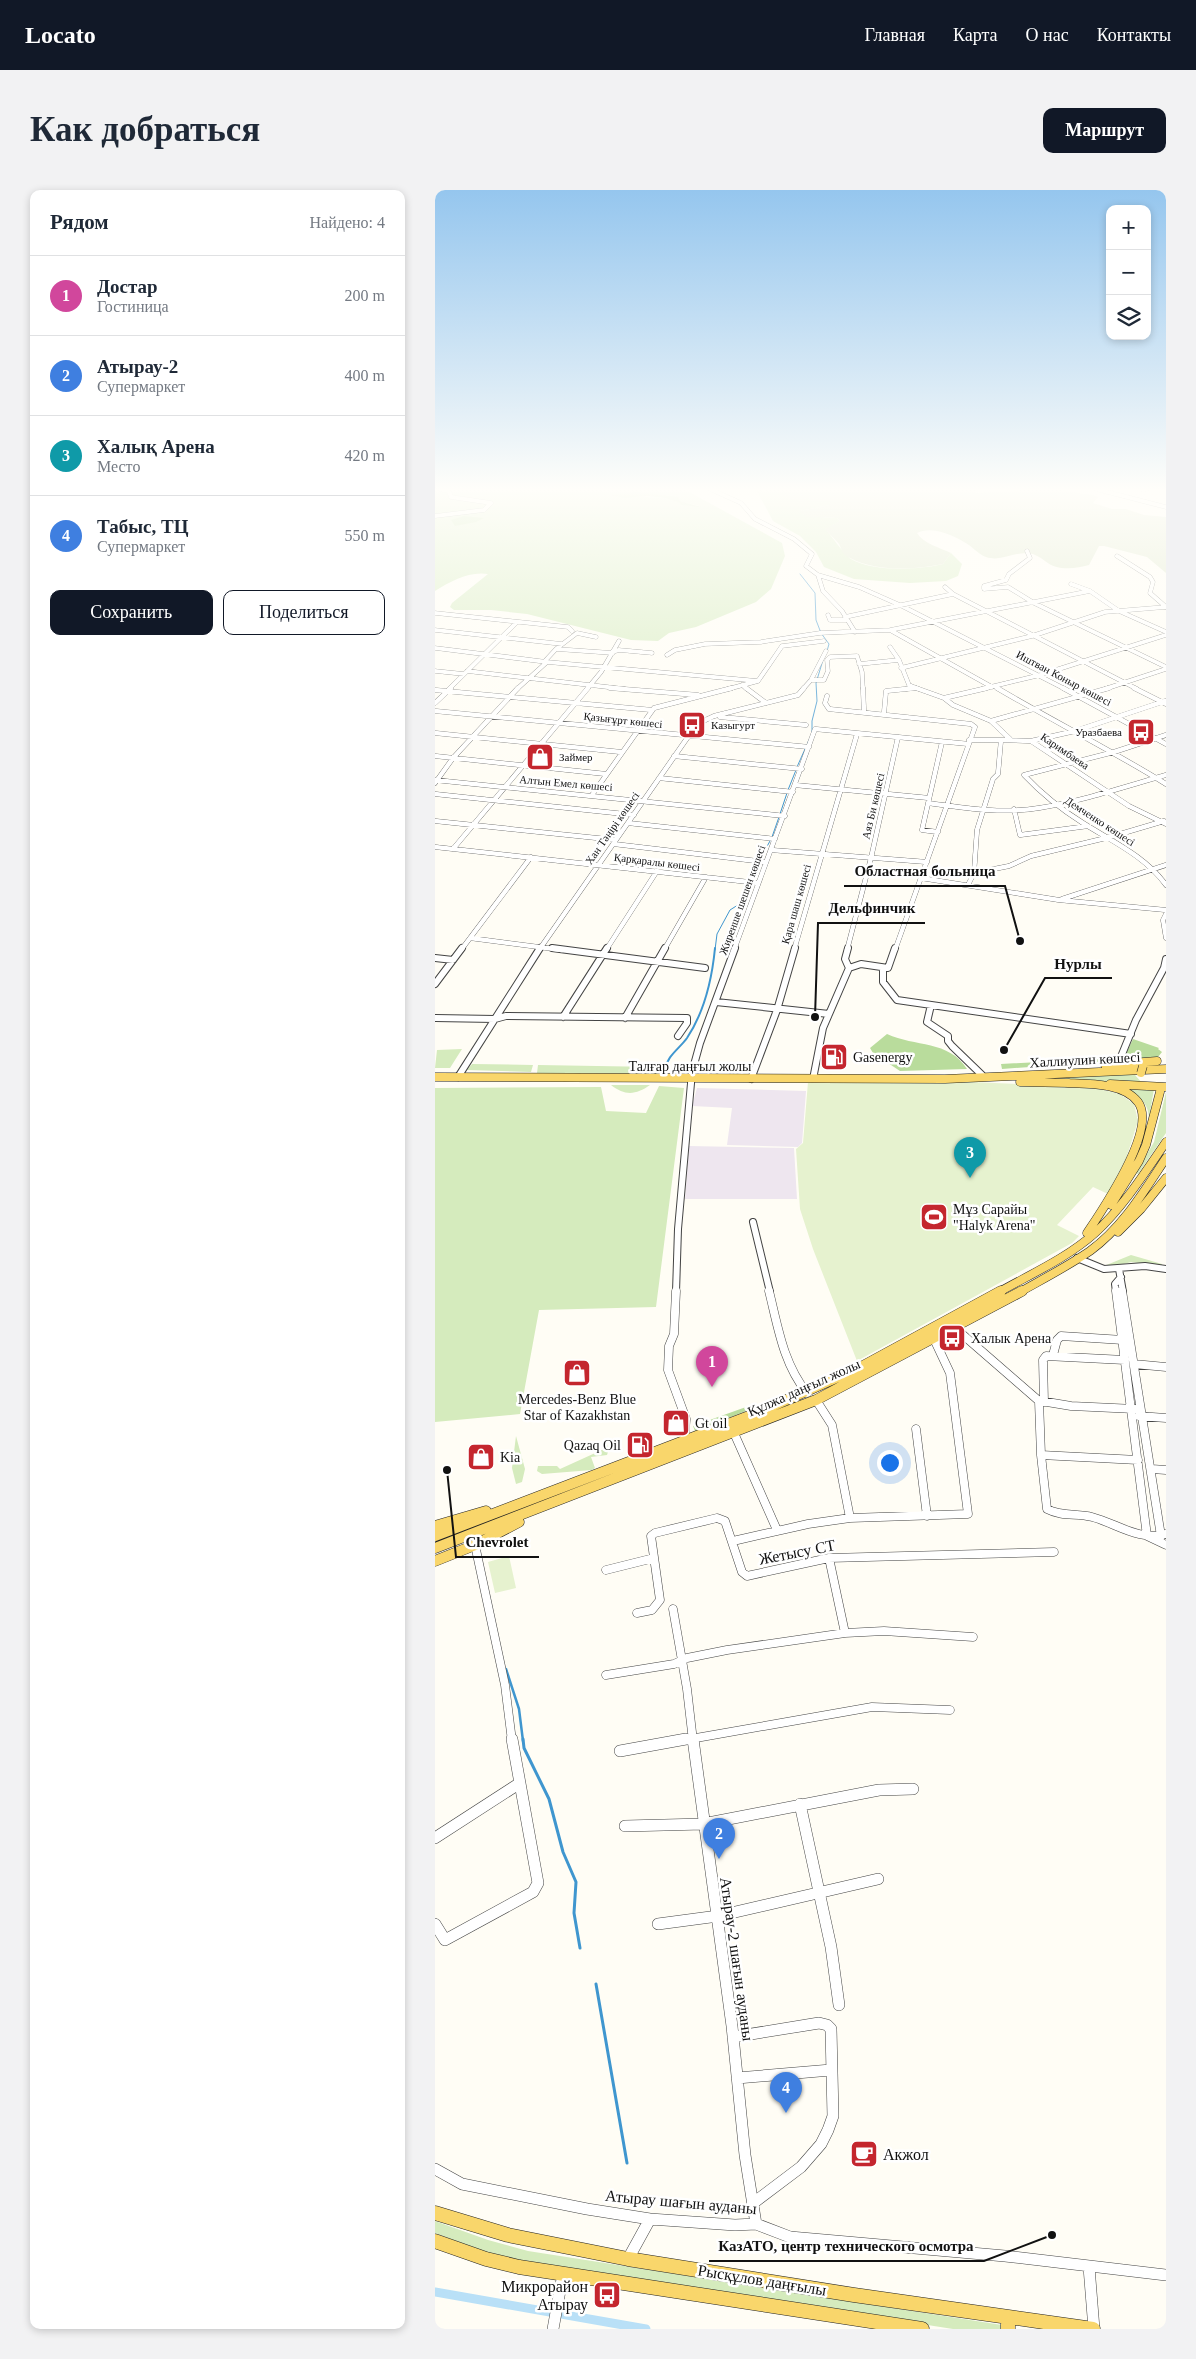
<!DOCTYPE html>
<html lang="ru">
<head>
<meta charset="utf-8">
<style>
  :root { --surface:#fff; --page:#f2f2f3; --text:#1f2937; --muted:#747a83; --line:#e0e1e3; --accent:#111827 }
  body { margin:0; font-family:"Times New Roman",serif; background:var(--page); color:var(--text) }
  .controls { position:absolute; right:15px; top:15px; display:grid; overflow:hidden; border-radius:10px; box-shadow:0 2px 8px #0003 }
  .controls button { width:45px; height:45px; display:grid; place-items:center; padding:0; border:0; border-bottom:1px solid var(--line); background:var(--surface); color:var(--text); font:25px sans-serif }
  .you { position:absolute; left:454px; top:1272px; width:18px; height:18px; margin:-12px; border:4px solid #fff; border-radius:50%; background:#1a73e8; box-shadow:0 0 0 8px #1a73e833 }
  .badge { display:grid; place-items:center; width:32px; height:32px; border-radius:50%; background:var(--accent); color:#fff; font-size:16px; font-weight:700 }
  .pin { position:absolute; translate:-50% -41px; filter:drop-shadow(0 1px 2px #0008) }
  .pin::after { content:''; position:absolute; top:26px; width:18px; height:15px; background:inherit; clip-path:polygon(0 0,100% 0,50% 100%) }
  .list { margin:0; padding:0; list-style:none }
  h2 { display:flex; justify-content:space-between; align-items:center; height:65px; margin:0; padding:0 20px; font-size:21px }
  h2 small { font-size:16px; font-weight:400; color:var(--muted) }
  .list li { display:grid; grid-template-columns:32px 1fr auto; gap:15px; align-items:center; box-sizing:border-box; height:80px; padding:0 20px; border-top:1px solid var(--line) }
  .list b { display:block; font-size:19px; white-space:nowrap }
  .list p { margin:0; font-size:16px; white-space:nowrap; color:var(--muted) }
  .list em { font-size:16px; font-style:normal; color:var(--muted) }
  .actions { display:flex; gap:10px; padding:15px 20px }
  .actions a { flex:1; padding:11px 0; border:1px solid var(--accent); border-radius:10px; text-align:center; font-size:18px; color:var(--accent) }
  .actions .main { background:var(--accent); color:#fff }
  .icon { flex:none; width:28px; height:28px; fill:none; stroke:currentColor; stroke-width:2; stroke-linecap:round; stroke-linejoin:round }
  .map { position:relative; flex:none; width:731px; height:2139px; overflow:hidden; border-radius:10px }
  header { display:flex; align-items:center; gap:30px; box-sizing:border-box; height:70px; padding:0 25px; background:var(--accent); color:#fff }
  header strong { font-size:24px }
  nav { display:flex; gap:28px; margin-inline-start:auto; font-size:18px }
  .intro { display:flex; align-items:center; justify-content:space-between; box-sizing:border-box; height:120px; padding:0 30px }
  h1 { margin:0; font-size:35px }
  .button { padding:12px 22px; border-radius:10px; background:var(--accent); color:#fff; font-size:18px; font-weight:700 }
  main { display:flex; gap:30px; padding:0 30px }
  aside { flex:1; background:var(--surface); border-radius:10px; box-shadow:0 2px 8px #0003 }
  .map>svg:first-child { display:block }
</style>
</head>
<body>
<header>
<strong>Locato</strong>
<nav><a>Главная</a><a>Карта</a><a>О нас</a><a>Контакты</a></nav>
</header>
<div class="intro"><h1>Как добраться</h1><a class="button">Маршрут</a></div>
<main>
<aside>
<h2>Рядом<small>Найдено: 4</small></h2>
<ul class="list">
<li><span class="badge" style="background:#d1479c">1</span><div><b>Достар</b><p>Гостиница</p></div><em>200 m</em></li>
<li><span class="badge" style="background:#3f7fe0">2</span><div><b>Атырау-2</b><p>Супермаркет</p></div><em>400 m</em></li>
<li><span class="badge" style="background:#0f9aa8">3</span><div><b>Халық Арена</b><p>Место</p></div><em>420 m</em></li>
<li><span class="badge" style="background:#3f7fe0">4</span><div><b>Табыс, ТЦ</b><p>Супермаркет</p></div><em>550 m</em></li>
</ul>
<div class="actions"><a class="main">Сохранить</a><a>Поделиться</a></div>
</aside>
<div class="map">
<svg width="731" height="2139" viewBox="0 0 731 2139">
  <rect width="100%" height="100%" fill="#fffdf5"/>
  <path fill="#eee6ef" d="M262 898 371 901 367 953 363 957 292 955 297 918 257 916Z
    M254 956 359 958 362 1009H250Z"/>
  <path fill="#d5ebbd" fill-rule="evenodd" d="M0 299H249L347 353 350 366 336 399 321 412 261 437 234 443 223 451 196 450 92 424 56 420H19L15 417 17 413 53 384C34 381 16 391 0 401ZM201 302 238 306 244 311 265 316 246 315V313L230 308 175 305Z
    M333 299H356L349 302C365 305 380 309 395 311V315L365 321 392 328H402L405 331 391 339C395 345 411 366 416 369 439 382 483 380 508 374L516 363 527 374 523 386 511 391 475 393 419 389 389 377 381 362 365 346 338 331 322 301Z
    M27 859 15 878H0L2 860Z
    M37 874 98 875 96 882 32 880Z
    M103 875 221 877 224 884 102 883Z
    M689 884 700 885 707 893 586 889Z
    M176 895H215C201 905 190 906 176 895Z
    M224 896 249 898 221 1117 104 1120 85 1224 0 1232V898L166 897 171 921 211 923Z
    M680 897 719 899 714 928C713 907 697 903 680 897Z
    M731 902V943L703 984 701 983 719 952Z
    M696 1065 727 1074V1076L696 1072 675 1078 669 1076Z
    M81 1246 90 1279 87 1292 81 1294 77 1278Z
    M172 1254 174 1259 172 1265 156 1267 160 1278 157 1280 107 1284 102 1281 103 1276H122L125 1279 169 1259 168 1255Z
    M0 2031 53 2050 93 2061 567 2135V2139H518L92 2072 50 2062 0 2043Z"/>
  <path fill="#b9dc9c" d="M201 302 238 306 243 307 245 311 266 317 246 315 245 313 230 308 212 306 190 308 174 305Z
    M29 326 49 328 41 332 20 336 16 330Z
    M452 844C480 857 514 850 532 879L465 881 438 863 435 858Z
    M698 849 724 858 723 859 727 862 723 867 688 870Z
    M681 868 679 871 567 879 566 874Z
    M311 1217V1221L260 1241 258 1236Z"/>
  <path fill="#d9e3c4" d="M356 299H546L540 301 541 303 617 299 658 305 663 307 658 313 677 319H691L709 325 731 327V383L712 367 669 356H664L654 375C640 379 622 381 610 371 605 367 600 364 593 363 579 362 566 372 551 367 543 364 537 356 529 352 516 344 496 336 482 343 488 353 505 358 516 363L508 374C480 380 442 382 415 368 407 365 407 359 404 354 400 349 394 344 390 339L405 331 402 328 372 327 364 321 395 315V311H376L375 307 367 311 354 309 348 302Z"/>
  <path fill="#e6f2cf" d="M373 892H536L656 897 685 904 699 914 703 931 691 969 673 1004 658 997 622 1035 644 1046 637 1053 422 1171 378 1059 365 1019 361 959 368 953Z
    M74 1366 81 1398 60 1403 53 1372Z"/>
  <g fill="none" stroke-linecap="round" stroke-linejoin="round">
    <path stroke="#3f96cf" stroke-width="1" d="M365 384 380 403 381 430 386 443 394 454 392 461
      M377 544V531L382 511 381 493 388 470
      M362 577 374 550
      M353 600 361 580
      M345 624 352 603
      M337 647 344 627
      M325 669 335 651
      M315 690 323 673
      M280 760 282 744 295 720 306 713 314 694"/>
    <path stroke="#3f96cf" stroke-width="2" d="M230 879C232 866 245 858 252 848 270 821 277 789 280 758"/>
    <path stroke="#3f96cf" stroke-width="2.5" d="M71 1479 84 1519 88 1551"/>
    <path stroke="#3f96cf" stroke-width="3" d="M88 1549 89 1558 114 1609 128 1662 141 1692 139 1723 145 1758
      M161 1794 192 1973"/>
    <path stroke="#b9e0f7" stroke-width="9" d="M0 2102 211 2139"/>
    <g stroke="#444" stroke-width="4.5">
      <path id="minor-far4" d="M275 299 306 313 320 329 359 349 377 364 371 376 383 385 424 397 467 416 630 499
        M661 299 731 317
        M704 299H713
        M0 326 49 320 56 313 16 307 14 301 5 299
        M592 361 595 368 574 384 571 390 549 396V399L573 397 599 413 731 477
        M682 366 715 387 718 392 715 403 731 417
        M383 385 388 401 407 421 420 442
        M636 394 655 401 684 421 731 442
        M510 397 518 404 702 499
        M0 423 133 437 137 441
        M393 425 395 430H411
        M410 427 518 404
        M0 440 127 454
        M455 440 557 497
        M455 457 464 470 474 495 484 499
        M0 458 112 472 323 491
        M121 459 178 463
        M177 462 184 460 217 463
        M232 465 240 460 270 454 326 452 385 443 455 440 655 401
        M424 474 464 470
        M466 478 597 446 670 422 731 417
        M0 481 29 484
        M32 481 190 499
        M376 490H389L393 481 392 470 395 467 422 466 427 482 428 499
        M307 495 312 499
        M561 497 564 499
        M14 499 82 432
        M82 499 112 472 110 471 121 459 142 443 161 447
        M152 499 166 482 184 451
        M293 499 323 491 347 456 389 451
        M368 499 376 490 391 461
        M471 499 480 498
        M547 499 605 485 731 445
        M670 499 731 479"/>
    </g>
    <g stroke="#444" stroke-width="5">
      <path id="minor-far3" d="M175 498 263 505
        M311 498 331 513
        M428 498 429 522
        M481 498 509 508 518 515 556 531 575 549
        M562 498C618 531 676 560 731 594
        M628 498 731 554
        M699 498 731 514
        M0 500 217 520
        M392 506 390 513 394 519 536 534 540 537 460 760
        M509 508 552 498
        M0 513 16 498
        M0 521 374 557
        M449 523 451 501 480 498
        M285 527 371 535
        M556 531 674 498
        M0 543 186 562
        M731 545 679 562 589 585C607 604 627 620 648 633 678 652 710 666 731 695
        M534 550H566
        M596 551 640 541 730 511
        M0 566 171 584
        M239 566 367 579
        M224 588 358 602
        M0 590 350 626
        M0 593 18 568 83 498
        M360 595 494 608
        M0 604 199 625
        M157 605 219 518 297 498
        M493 613C530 618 567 624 604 618 647 611 689 597 731 585
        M579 619 585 645 653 636
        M0 631 181 650
        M193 633 340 649
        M503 642 487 640 507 552
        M179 654 330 672
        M0 657 323 693
        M18 659 153 498
        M336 660 492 672
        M539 683 574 676 596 666 675 647 729 631
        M486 688 624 710 731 720
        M533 695 539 683 542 640 558 589 563 584 566 550 596 551 694 616 731 634
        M627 709 731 675
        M731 724 728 730 731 748
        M35 748 127 760
        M26 760 96 667
        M104 760 262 534 279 526 363 505 369 498
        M171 760 222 681
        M229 760 271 687
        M299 760 380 539 534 554
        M359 760 422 544
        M412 760 436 668 463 547"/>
    </g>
    <g stroke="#444" stroke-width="8">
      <path id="minor-far2" d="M117 758 270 778
        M0 768 18 770
        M414 778 426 774 453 778 460 758
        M448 778V792L462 810 696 844
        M0 794 27 758
        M281 812 394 824
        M496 815 492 832 513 846V851L517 856 547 885
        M128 827 172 758
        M0 828 60 829 71 826 252 828V833L243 846
        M190 828 230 758
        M683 874 701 830 729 778 731 769
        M23 887 105 758
        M316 889 342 820 360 758
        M378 889 388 838 414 778 410 769 413 758
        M318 1032 335 1102
        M642 1068 669 1079 710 1076 731 1079
        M684 1079 688 1102
        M241 1102 243 1039 257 882 265 853 300 758
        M681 1102 680 1094 686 1087"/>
    </g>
    <g stroke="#444" stroke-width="9">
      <path id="minor-far1" d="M241 1101 239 1144 234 1156 233 1180 251 1229 249 1252
        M334 1101C343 1137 348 1173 372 1203
        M681 1101 712 1346 731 1355
        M687 1101 726 1346
        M520 1138 604 1211 606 1265 612 1319C627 1327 642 1323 657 1327 683 1334 703 1351 731 1344
        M618 1165 622 1150 626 1146 688 1150
        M699 1174 731 1177
        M381 1210 397 1235 415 1328
        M606 1211 636 1216 700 1219
        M609 1212 608 1170 611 1166 690 1170
        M704 1226 731 1228
        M481 1239 492 1326
        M299 1243 342 1340
        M606 1265 703 1270
        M717 1279 731 1280
        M298 1351 373 1334 415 1328 533 1324 515 1183 499 1149
        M40 1355 70 1495 77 1551
        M394 1368 410 1443
        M171 1380 219 1368
        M238 1419 252 1499 258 1551
        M202 1423 217 1420 225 1410 216 1346 220 1343 282 1328 290 1331 307 1382 312 1386 394 1368 619 1362
        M171 1485 239 1474 252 1468 292 1460 410 1443 449 1441 538 1447
        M244 1551 437 1517 515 1520"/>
    </g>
    <g stroke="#444" stroke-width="12">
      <path id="minor" d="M258 1549 297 1836 310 1965 321 2034
        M185 1561 251 1549
        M365 1614 396 1757 404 1815
        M190 1636 268 1634 444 1600 478 1599
        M0 1648 85 1593
        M0 1734 10 1750 98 1702 103 1693 77 1549
        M223 1734 283 1726 443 1689
        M298 1847 384 1833 392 1835 396 1839 398 1926 393 1940 386 1954 366 1977 317 2014
        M302 1888 396 1880
        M0 1979 27 1994 152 2019 215 2029 300 2035 321 2034 355 2047 570 2066 731 2085
        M193 2069 215 2029
        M654 2077 659 2139
        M118 2139 128 2084"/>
    </g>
    <g stroke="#222" stroke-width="9">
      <path id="major-far2" d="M670 875 722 871
        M0 887 510 889 731 879
        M585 892 634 893
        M630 893C651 894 688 892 703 912 723 939 668 1019 652 1043
        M675 894 731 897
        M676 1015 704 971 711 955 725 902
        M683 1042 706 1019 731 988
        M564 1102C596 1084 632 1068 660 1043 688 1017 709 984 731 952
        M585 1102C608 1089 633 1076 655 1061 688 1037 709 1001 731 968"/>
    </g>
    <g stroke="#222" stroke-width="11">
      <path id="major-far1" d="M0 1336 51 1321
        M0 1346 322 1223 428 1176 566 1101
        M0 1358 381 1210 587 1101
        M0 1371 40 1355 84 1332"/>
    </g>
    <g stroke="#222" stroke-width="15">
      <path id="major" d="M0 2023 73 2045 193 2069 419 2105 658 2139
        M0 2051 51 2069 84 2077 487 2139
        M573 2127V2139"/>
    </g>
    <use href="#minor-far4" stroke="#fff" stroke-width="4"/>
    <use href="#minor-far3" stroke="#fff" stroke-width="4.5"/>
    <use href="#minor-far2" stroke="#fff" stroke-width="6"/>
    <use href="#minor-far1" stroke="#fff" stroke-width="8"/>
    <use href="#minor" stroke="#fff" stroke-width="11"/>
    <use href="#major-far2" stroke="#f9d66b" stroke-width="8"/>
    <use href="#major-far1" stroke="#f9d66b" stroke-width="10"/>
    <use href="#major" stroke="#f9d66b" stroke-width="14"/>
    <g stroke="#222" stroke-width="9" stroke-linecap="butt">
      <path id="major-bridge" d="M706 883 708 876"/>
    </g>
    <use href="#major-bridge" stroke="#f9d66b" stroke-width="8"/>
  </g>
  <linearGradient id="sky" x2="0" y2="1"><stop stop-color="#95c6ee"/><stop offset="0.5" stop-color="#fffefa"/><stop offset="1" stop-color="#fffefa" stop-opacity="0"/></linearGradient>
  <rect width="731" height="599" fill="url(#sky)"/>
  <defs>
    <g id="bus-square" transform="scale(1.4375)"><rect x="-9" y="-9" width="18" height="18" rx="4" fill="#c4262e" stroke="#fff"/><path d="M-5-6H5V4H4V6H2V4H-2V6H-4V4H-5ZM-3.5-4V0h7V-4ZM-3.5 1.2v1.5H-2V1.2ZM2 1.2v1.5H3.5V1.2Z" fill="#fff"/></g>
    <g id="shop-square" transform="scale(1.4375)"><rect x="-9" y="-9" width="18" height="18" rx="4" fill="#c4262e" stroke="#fff"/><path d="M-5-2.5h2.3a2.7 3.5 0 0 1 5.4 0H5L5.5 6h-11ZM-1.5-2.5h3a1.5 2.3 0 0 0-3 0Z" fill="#fff"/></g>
    <g id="fuel-square" transform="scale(1.4375)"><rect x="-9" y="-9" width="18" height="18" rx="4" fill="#c4262e" stroke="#fff"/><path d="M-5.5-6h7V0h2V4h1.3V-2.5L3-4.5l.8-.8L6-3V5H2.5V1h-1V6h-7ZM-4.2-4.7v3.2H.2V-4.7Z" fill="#fff"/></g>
    <g id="stadium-square" transform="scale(1.4375)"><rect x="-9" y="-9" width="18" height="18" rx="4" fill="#c4262e" stroke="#fff"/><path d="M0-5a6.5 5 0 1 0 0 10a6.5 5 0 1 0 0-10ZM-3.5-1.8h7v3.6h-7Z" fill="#fff"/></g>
    <g id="cafe-square" transform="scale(1.4375)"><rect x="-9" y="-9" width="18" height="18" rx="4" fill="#c4262e" stroke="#fff"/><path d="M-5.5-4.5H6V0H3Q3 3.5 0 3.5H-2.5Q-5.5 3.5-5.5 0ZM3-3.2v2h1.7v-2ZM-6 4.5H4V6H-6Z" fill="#fff"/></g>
  </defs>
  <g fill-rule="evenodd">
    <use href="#bus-square" x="257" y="535"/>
    <use href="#bus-square" x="706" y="542"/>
    <use href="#shop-square" x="105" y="567"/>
    <use href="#fuel-square" x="399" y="867"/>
    <use href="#stadium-square" x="499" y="1027"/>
    <use href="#bus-square" x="517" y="1148"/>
    <use href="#shop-square" x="142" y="1183"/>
    <use href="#shop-square" x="241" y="1233"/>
    <use href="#fuel-square" x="205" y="1255"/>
    <use href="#shop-square" x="46" y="1267"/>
    <use href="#cafe-square" x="429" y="1964"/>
    <use href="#bus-square" x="172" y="2105"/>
  </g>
  <g text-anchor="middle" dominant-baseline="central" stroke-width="5" stroke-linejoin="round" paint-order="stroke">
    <g font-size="11" fill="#111" stroke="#fff">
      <text transform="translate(629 488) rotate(28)">Иштван Коныр көшесі</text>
      <text transform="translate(188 530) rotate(6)">Қазығұрт көшесі</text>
      <text transform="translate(630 561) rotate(34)">Каримбаева</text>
      <text transform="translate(131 593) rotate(5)">Алтын Емел көшесі</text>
      <text transform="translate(438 616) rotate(-77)">Аяз Би көшесі</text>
      <text transform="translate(665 631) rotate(33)">Демченко көшесі</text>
      <text transform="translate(177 638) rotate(-55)">Хан Тәңірі көшесі</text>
      <text transform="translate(222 672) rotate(7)">Қарқаралы көшесі</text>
      <text transform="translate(307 710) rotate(-70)">Жиренше шешен көшесі</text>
      <text transform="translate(361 714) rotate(-74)">Қара шаш көшесі</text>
    </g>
    <g font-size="11" fill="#111" stroke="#fff" text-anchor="start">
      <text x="276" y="535">Казыгурт</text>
      <text x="687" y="542" text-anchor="end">Уразбаева</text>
      <text x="124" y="567">Займер</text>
    </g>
    <g font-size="14" fill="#111" stroke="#fff" text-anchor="start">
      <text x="418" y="867">Gasenergy</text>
      <text x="518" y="1019">Мұз Сарайы<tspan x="518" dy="16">"Halyk Arena"</tspan></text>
      <text x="536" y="1148">Халык Арена</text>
      <text x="142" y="1209" text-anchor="middle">Mercedes-Benz Blue<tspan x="142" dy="16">Star of Kazakhstan</tspan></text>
      <text x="260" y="1233">Gt oil</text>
      <text x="186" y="1255" text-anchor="end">Qazaq Oil</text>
      <text x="65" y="1267">Kia</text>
    </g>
    <g font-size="14" fill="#111" stroke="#fff">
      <text transform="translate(650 870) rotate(-3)">Халлиулин көшесі</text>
      <text x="255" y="876">Талғар даңғыл жолы</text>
      <text transform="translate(369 1198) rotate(-24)">Құлжа даңғыл жолы</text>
    </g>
    <g font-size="16" fill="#111" stroke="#fff">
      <text transform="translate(362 1362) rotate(-11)">Жетысу СТ</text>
      <text transform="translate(302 1769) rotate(82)">Атырау-2 шағын ауданы</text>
      <text transform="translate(246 2012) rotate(5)">Атырау шағын ауданы</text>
      <text transform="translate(327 2090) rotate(9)">Рысқұлов даңғылы</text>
    </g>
    <g font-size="16" fill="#111" stroke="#fff" text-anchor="start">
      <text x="448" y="1964">Акжол</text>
      <text x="153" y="2096" text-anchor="end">Микрорайон<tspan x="153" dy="18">Атырау</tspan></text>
    </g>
  </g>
  <path fill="none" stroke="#111" stroke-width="2" d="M585 751L570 696H409M380 827L383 733H490M569 860L610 788H677M12 1280L21 1367H104M617 2045L549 2071H274"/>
  <g fill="#111" stroke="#fff" stroke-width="2">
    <circle cx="585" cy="751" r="5"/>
    <circle cx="380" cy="827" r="5"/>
    <circle cx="569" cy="860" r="5"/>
    <circle cx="12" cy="1280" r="5"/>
    <circle cx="617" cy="2045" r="5"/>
  </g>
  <g font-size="15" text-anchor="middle" font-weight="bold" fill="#111" stroke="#fff" stroke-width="5" stroke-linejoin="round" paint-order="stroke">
    <text x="490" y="686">Областная больница</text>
    <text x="437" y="723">Дельфинчик</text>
    <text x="643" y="779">Нурлы</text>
    <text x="62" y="1357">Chevrolet</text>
    <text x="411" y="2061">КазАТО, центр технического осмотра</text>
  </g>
</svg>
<div class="controls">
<button>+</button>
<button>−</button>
<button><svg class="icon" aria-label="layers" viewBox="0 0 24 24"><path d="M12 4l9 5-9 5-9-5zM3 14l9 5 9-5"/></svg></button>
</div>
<div class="you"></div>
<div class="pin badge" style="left:277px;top:1197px;background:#d1479c">1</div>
<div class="pin badge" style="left:284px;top:1669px;background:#3f7fe0">2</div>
<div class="pin badge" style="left:535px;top:988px;background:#0f9aa8">3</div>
<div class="pin badge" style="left:351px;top:1923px;background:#3f7fe0">4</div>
</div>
</main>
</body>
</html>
